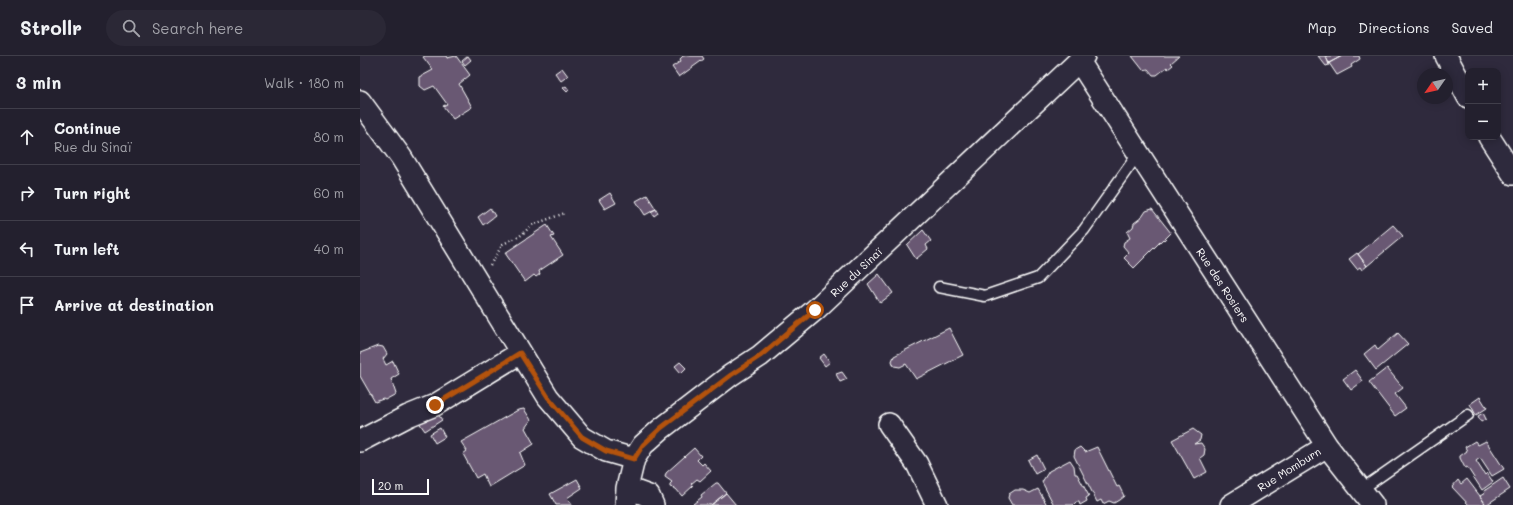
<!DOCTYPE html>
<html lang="en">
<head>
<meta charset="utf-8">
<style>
  :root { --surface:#23202e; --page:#2b2836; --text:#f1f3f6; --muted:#a3a3aa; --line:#403e4a }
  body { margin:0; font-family:Mali,sans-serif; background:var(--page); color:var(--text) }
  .controls { position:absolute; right:12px; top:12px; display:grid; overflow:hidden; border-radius:8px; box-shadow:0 2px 10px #0003 }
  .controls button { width:36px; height:36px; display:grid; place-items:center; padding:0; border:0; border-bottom:1px solid var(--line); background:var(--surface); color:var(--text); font:20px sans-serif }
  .compass { position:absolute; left:1057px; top:12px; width:36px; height:36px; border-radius:50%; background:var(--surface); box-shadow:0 2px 10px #0003; rotate:236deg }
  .scale { position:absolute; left:12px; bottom:10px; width:57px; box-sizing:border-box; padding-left:4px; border:2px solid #fff; border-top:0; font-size:11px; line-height:14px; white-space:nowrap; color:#fff; -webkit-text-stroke:3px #2f2a3d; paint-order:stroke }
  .stop { position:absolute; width:12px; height:12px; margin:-9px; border:3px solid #b45309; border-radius:50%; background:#fff }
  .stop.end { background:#b45309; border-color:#fff; box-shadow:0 1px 4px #0008 }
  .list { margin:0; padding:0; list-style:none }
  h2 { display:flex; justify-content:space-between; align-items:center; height:52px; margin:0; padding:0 16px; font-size:17px }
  h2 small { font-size:13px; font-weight:400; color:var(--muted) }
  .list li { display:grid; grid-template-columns:26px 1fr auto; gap:12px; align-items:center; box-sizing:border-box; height:56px; padding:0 16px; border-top:1px solid var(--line) }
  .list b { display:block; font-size:15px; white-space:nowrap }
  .list p { margin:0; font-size:13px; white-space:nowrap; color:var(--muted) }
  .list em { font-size:13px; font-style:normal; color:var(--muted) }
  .icon { flex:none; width:22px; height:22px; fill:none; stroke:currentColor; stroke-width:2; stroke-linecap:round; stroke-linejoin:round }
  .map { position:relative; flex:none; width:1153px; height:449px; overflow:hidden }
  header { display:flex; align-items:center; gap:24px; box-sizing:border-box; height:56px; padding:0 20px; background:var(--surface); border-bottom:1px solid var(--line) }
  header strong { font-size:19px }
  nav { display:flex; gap:22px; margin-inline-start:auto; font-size:14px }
  .search { width:280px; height:36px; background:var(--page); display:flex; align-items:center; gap:10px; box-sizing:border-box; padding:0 14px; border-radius:22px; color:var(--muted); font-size:15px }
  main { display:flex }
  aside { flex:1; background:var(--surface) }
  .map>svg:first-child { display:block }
</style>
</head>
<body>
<header>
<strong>Strollr</strong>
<div class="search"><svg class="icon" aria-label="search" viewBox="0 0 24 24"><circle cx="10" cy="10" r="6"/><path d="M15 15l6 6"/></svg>Search here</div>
<nav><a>Map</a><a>Directions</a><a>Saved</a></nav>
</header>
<main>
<aside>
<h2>3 min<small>Walk · 180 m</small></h2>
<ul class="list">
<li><svg class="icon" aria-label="ahead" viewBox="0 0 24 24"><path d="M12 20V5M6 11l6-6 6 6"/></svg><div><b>Continue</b><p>Rue du Sinaï</p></div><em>80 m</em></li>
<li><svg class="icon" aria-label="right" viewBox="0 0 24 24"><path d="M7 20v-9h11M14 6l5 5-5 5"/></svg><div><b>Turn right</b></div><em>60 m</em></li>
<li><svg class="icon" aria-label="left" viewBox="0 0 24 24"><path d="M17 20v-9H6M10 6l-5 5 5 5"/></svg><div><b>Turn left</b></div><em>40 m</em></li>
<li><svg class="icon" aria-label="arrive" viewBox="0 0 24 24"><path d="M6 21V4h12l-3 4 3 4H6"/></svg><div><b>Arrive at destination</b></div></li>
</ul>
</aside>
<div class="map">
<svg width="1153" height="449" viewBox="0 0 1153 449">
  <rect width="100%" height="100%" fill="#2f2a3d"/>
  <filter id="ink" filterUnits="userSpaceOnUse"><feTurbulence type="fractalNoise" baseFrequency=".025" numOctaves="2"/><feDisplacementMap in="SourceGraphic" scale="8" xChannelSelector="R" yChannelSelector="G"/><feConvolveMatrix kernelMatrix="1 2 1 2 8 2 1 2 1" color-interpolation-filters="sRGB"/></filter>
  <g filter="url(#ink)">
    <path fill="#695973" stroke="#fff" d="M65 0H86L87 2 96 0 110 19 99 28 112 51 93 63 83 50 87 48 74 30 65 34 60 30V21L73 14 63 1Z
      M108 0 111 4 105 9 102 5Z
      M323 0H342L344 3 319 21 312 11 321 5 320 3Z
      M772 0H819L811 7 813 9 808 13 807 11 797 19H793L788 13 783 14Z
      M958 0H966L969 9 966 10Z
      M965 0H982L969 7Z
      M982 0H999L1000 3 991 9 992 11 977 19 969 7Z
      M202 12 208 20 201 25 195 17Z
      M206 30 209 34 207 36 203 32Z
      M250 137 256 147 245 153 239 144Z
      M287 139 296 153 285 159 276 145Z
      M130 152 135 160 123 169 118 161Z
      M296 153 298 157 294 160 291 155Z
      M792 153 811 177 804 184 803 183 774 212 764 202 769 197 763 190 764 186 770 182 767 176 773 171 774 167 782 161 786 155Z
      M187 169 194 180 191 181 203 199 179 215 180 218 176 221 174 219 165 226 145 197Z
      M1033 169 1043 180 1007 210 998 198Z
      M563 174 571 185 566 189 568 193 556 203 547 189Z
      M997 197 1007 210 1002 214 1000 211 997 213 989 203Z
      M519 218 533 237 520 247 508 228Z
      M589 272 603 299 556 323 546 308 540 311 534 310 532 305 534 300Z
      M1038 277 1048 288 1016 314 1004 298 1015 289 1018 294Z
      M18 290 23 291 27 298 23 303 26 309 33 305 39 318 31 323 36 338 25 344 23 343 15 346 0 320V297Z
      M464 298 470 306 465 310 459 302Z
      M320 306 326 312 321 317 315 310Z
      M1027 312 1043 332 1035 338 1046 352 1035 360 1009 326Z
      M995 314 1003 325 991 334 983 323Z
      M482 316 487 323 480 326 476 318Z
      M1120 341 1127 352 1116 359 1110 348Z
      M164 353 171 364 165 372 174 388 160 397 165 409 129 431 123 418 116 422 103 398 107 395 101 386 158 354Z
      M76 355 82 364 65 375 58 365Z
      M1123 357 1126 363 1121 366 1118 360Z
      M80 372 85 381 75 387 70 378Z
      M833 373 841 379 840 384 834 388 841 387 845 393 844 399 840 402 847 416 834 423 812 384Z
      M1115 385 1118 389 1126 385 1144 413 1132 420 1120 402 1116 405 1125 419 1127 417 1133 426 1122 434 1107 411 1105 412 1100 402V400L1107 395 1105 391Z
      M720 391 725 396 737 391 757 431 759 430 764 440 759 444 754 447 749 445 743 448 741 444 737 446 714 400 715 394Z
      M334 392 341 400 337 404 342 409 344 407 351 415 340 425 337 423 331 428 333 430 322 440 316 433 310 431V428L312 426 305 421 306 417Z
      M677 399 684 413 675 418 668 404Z
      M710 404 714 410 715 418H717L729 440 726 442 727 445 720 449 719 446H716L713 449H694L682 426 689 415Z
      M1143 422 1150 433 1126 449 1120 440 1125 437 1124 435Z
      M217 423 222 432 207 442 212 449H196L190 438Z
      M1107 423 1120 440 1126 449H1109L1092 431 1098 424 1101 428Z
      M356 427H358L366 437 351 449H334L333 448 342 441 341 439Z
      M678 433 687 449H652L648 442 649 438 655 434H663L670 437Z
      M366 437 376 449H351Z"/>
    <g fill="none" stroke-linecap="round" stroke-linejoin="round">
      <g stroke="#fff" stroke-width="13">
        <path id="service" d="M579 231 625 240 678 222 724 174 778 98
          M1002 433 1108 359"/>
      </g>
      <g stroke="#fff" stroke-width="24">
        <path id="minor" d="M1086 0 1108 41
          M719 5 967 390 1013 449
          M0 45 41 101 188 341 222 381 246 395 274 403
          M1129 81 1153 118
          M529 368 557 408 577 449
          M0 385 48 360 75 349 160 297
          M267 432 289 440 293 449
          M266 449 267 432 274 403 283 389 301 373 371 319 400 300 455 254 724 0
          M871 449 967 390"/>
      </g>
      <path stroke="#fff" stroke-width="2.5" stroke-dasharray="1 3" stroke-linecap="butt" d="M130 209 143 188 160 180 172 169 205 157"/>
      <use href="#service" stroke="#2f2a3d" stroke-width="10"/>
      <use href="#minor" stroke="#2f2a3d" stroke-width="21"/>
    </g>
  </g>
  <g fill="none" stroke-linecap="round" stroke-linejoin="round" filter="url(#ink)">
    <path stroke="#b45309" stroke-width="5" d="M75 349 160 297 188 341 222 381 246 395 274 403 283 389 301 372 371 319 400 300 455 254"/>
  </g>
  <g text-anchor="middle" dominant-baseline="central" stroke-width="4" stroke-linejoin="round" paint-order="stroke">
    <g font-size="11" fill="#fff" stroke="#2f2a3d">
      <text transform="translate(496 216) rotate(-43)">Rue du Sinaï</text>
      <text transform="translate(863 229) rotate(57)">Rue des Rosiers</text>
      <text transform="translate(929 413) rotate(-32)">Rue Momburn</text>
    </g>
  </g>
</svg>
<div class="controls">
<button>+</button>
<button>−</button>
</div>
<svg class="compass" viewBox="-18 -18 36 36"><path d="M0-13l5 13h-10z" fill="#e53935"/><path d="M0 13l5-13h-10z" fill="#a3a3aa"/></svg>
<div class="scale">20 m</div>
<div class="stop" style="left:455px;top:254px"></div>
<div class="stop end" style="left:75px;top:349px"></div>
</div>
</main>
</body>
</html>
